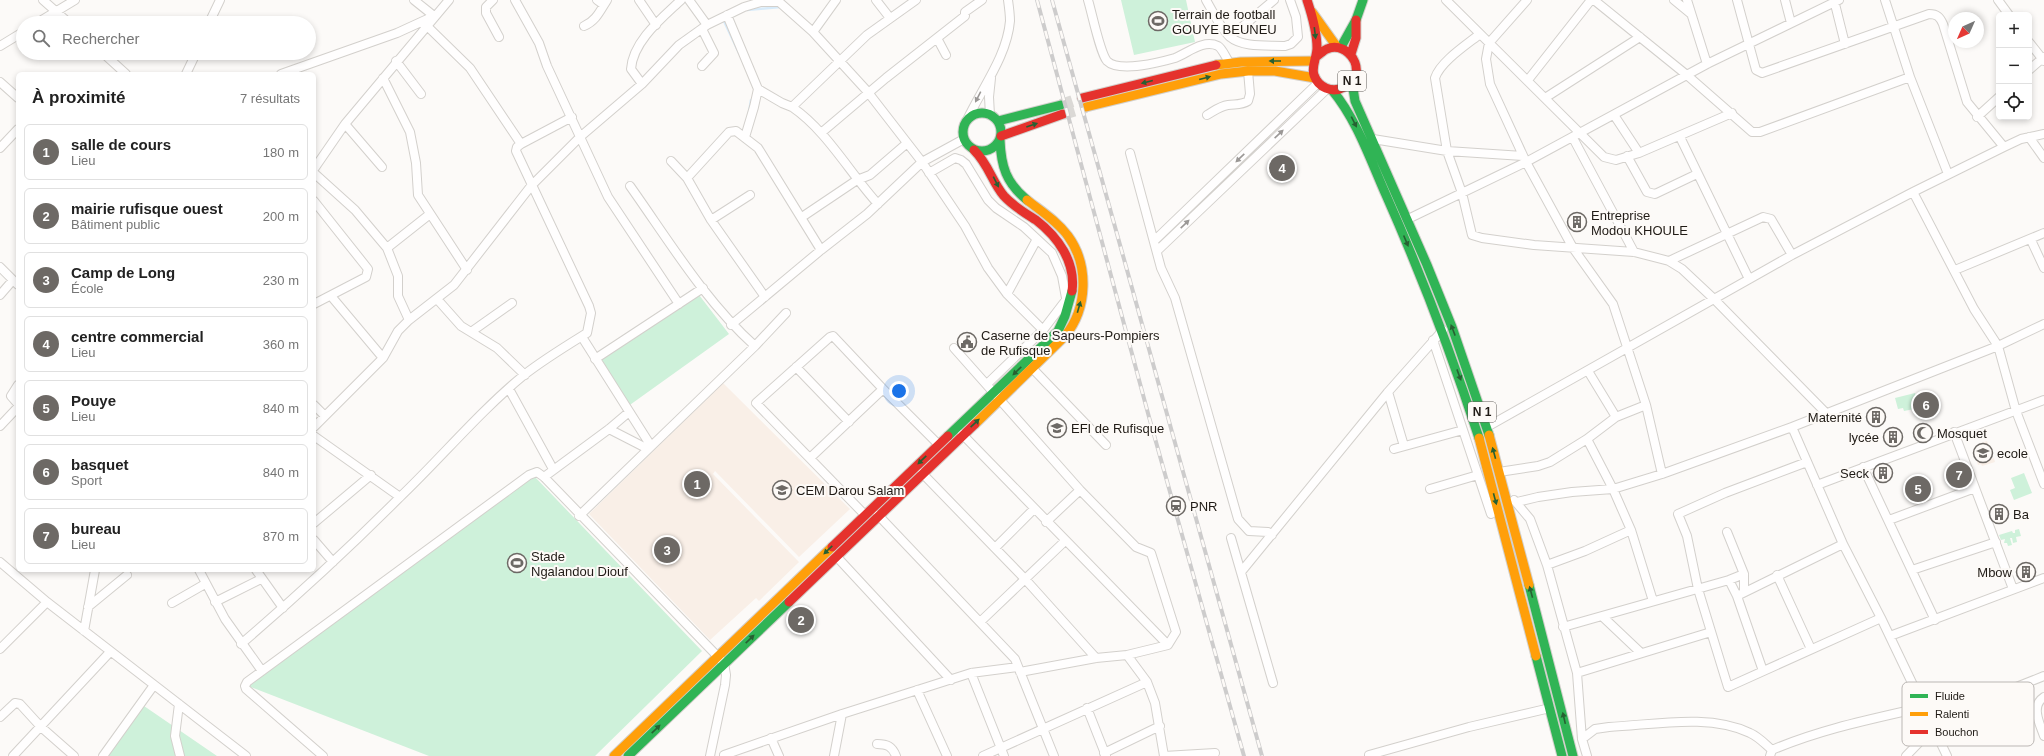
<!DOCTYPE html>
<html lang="fr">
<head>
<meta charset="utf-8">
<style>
  :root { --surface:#fff; --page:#f6f6f6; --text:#222; --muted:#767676; --line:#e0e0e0; --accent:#6d6965 }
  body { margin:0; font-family:Arial,sans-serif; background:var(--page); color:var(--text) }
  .controls { position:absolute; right:12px; top:12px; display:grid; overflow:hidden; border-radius:6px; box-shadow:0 2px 6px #0003 }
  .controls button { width:36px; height:36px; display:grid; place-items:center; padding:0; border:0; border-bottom:1px solid var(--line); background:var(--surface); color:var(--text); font:20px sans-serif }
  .compass { position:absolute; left:1948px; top:12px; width:36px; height:36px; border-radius:50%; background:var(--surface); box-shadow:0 2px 6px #0003; rotate:225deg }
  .you { position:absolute; left:899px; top:391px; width:14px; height:14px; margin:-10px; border:3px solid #fff; border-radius:50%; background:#1a73e8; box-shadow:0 0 0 6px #1a73e833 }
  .badge { display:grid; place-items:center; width:26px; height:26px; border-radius:50%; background:var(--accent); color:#fff; font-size:13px; font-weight:700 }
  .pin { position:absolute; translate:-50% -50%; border:2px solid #fff; box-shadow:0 1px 4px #0006 }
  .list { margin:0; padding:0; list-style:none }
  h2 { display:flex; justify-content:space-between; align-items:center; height:52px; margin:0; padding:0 16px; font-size:17px }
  h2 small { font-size:13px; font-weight:400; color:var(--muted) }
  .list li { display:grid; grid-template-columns:26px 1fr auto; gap:12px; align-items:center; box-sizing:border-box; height:56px; margin:0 8px 8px; padding:0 8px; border:1px solid var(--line); border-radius:6px }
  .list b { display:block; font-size:15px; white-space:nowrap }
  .list p { margin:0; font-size:13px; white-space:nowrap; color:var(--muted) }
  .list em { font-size:13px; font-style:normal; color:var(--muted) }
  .icon { flex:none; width:22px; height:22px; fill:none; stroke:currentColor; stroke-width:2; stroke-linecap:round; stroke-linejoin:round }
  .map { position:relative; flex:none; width:2044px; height:756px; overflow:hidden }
  .search { position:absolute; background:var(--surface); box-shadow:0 2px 6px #0003; left:16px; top:16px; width:300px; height:44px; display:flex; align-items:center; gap:10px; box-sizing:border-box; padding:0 14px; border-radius:22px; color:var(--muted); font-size:15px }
  .panel { position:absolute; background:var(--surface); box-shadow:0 2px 6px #0003; left:16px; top:72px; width:300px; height:500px; border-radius:6px }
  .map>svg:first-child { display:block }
</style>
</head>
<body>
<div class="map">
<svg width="2044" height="756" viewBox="0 0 2044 756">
  <rect width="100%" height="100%" fill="#fcfaf8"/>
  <path fill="#f9efe7" d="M723 383 850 509 799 557 715 471 713 474 799 562 759 601 756 598 710 640 589 514Z
    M1987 441 1992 455 1989 456 1991 459 1994 458 1995 462 1982 466 1981 464 1978 465 1974 452 1983 450 1981 443Z"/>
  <path fill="#cef1da" d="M1121 0H1186L1195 42 1134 55Z
    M696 291 729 334 627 407 596 358Z
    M1915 393 1919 408 1904 411 1903 408 1898 409 1895 398Z
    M1928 397 1932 410 1924 413 1920 400Z
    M2024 473 2032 493 2014 500 2010 490 2015 488 2011 478Z
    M534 476 702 651 595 756H429L248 686Z
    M2019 529 2021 536 2016 537 2017 542 2013 543 2012 538H2010L2012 545 2008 546 2007 543H2004L2005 539 2001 540 1999 535 2012 531 2013 533H2015V530Z
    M144 706 217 756H105Z"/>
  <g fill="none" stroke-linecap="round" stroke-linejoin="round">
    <path stroke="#d8ebfa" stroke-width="2.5" d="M747 10 780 7
      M725 19H723L739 53
      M749 112 751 100 753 99"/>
    <path stroke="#dbd9d6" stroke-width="12" stroke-dasharray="12 6" stroke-linecap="butt" d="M1061 105 1082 98
      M1063 114 1086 107"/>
    <g stroke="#d3d0cc" stroke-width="10">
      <path id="street" d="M43 0 69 23
        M493 0 486 7V13L499 37
        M515 0 539 43 547 66 608 197 679 304
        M597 0 604 5
        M639 0 656 25
        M689 0 707 25
        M777 0 813 32 867 91 922 162 965 226 988 268 1007 294 1043 330
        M876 0 890 18
        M1088 0C1092 13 1100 53 1107 61 1119 73 1161 62 1175 58 1188 53 1203 39 1218 46 1223 49 1226 59 1230 63
        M1206 0C1213 12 1220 28 1230 37 1243 48 1269 45 1285 46L1291 44 1298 37 1296 17 1290 0
        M1446 0 1604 157 1616 160 1639 153 1732 113
        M1527 0 1489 43 1486 59 1490 84 1526 162 1573 248 1613 304 1646 405 1662 474
        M1594 0 1688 76 1752 132H1760L1910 77
        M1674 0 1691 14
        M1687 0 1707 64
        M1737 0 1756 70 1762 73 1929 14C1937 14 1940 17 1943 24L1967 102 2004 147
        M1785 0 1791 23
        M1834 0 1845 44
        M1885 0 1910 77 1948 174
        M1998 0 2009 15
        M727 15 758 89 754 107 745 137
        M37 23 75 0
        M209 23 220 0
        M427 26 470 68 521 144
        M584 26C596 21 600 11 607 0
        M813 32 836 0
        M1480 34C1466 45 1440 62 1435 78L1447 151 1462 193 1472 235 1482 238 1534 245 1634 252 1669 261 1682 269 1714 299 1826 413
        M1230 37 1274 0
        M937 38 946 55
        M2029 42 2044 61
        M0 46 23 32
        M103 53 126 74
        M396 61 421 94
        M702 66 714 53 702 29
        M2029 70 2044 57
        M186 74 196 53
        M281 74 397 33 434 16 414 0
        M383 78 410 132 416 163 418 195 467 270
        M1528 80 1591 0
        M0 82 18 98
        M642 84 631 69C633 41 662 18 681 0
        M758 89 782 103 792 107 867 35 916 0
        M1545 98 1640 37
        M792 107C827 131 849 172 878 204
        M990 115 989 97 991 78
        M1207 115C1214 111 1220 106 1228 105 1236 104 1242 105 1248 101L1250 94 1248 71
        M1614 115 1639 153
        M1977 117 1999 97
        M967 120C982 88 1007 56 1010 21 1010 14 1009 7 1008 0
        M345 124 382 167
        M821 133 886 78 965 16V12L982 0
        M1680 137 1749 279
        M2029 137 2044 158
        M1573 138 1634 252
        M1373 139 1447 151 1523 156
        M0 148 18 129
        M1130 153 1161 268 1175 298 1238 519 1249 531 1268 532 1272 535
        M1627 156 1647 192 1655 194 1697 174
        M671 161 687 178 711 220 765 297
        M314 169 345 124 449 0
        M314 173 355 210 387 248 398 276V296L409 320
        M929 173 955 158 961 160 966 164 988 200 996 208 1024 227 1052 253 1062 276 1066 298
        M687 178 729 132 736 131 758 148 821 250
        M630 186C669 241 705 301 755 346
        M1913 192 1974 309 1998 346 2016 411 2044 484
        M314 201 368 269 366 277 314 304
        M802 217 857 180 870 175 906 144
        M1408 219 1526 162 1707 64 1839 0
        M711 220 750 195
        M2031 240 2044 268
        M1154 241 1318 83
        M387 248 430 214
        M1157 251 1327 89
        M1669 261 1763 217 1771 219 1792 255
        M0 267 18 285
        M1955 270 2044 233
        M1007 294 1037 239
        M0 295 13 280
        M331 296 383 358
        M437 299 461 326 497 348 525 375
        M731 325 821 250 867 214 922 162 964 139
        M471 332 512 303
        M582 337 651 446
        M1433 340 1491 514
        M954 348 1080 490 1136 547 1151 553 1176 632 1168 645 1127 655 1096 658 1020 672
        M595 359 703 288
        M796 367 849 422
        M1032 368 1106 445
        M1588 371 1616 417 1587 439 1613 489 1631 530 1653 601
        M987 384 1043 330 1069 296
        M18 385 11 396 18 404
        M509 389 553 469
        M1388 392 1404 446
        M314 405 325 416
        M1616 417 1646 405
        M0 426 18 407
        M314 427 383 358 398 331 409 320 454 285 531 186 580 137 642 84 679 45 707 25 744 7 761 2H779
        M1487 427 1792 255 1913 192 2004 147 2021 139 2044 134
        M1792 427 1843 544 1881 618 1947 756
        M609 429 648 449
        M1954 432 2013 589
        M962 434 1168 645
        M314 436 400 497
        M1394 449 1463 430
        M810 458 883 389
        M1807 462 1725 493 1678 514 1687 536 1698 589 1728 687 1881 618
        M1863 467 1935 620
        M1499 472 1538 466 1550 462 1587 439
        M922 473 1025 579 1096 658
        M544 477 609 429 629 412
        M1817 485 2044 400
        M1430 489 1478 475
        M1514 500 1530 519 1547 565 1577 673 1582 739 1587 756
        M1517 502 1538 497 1572 492 1613 489 1662 474 1792 427 1998 346 2044 324
        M865 515 756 403 830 337 833 336 883 389 938 444
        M878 515 1015 659 1054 756
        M579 516 755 346 786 313
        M1889 520 1975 488
        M1046 522 1080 490
        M314 523 371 475
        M1727 532 1744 574V592
        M1231 538 1273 683
        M314 540 333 562
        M995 548 1034 509
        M836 556 951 680
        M0 562 47 602 246 756
        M1547 565 1585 551 1631 530
        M199 570 225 619 262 671
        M256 570 283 608
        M1912 570 1996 542
        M1241 572 1388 392 1443 330
        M1777 575 1811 649
        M1729 580 1737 596 1763 671
        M1737 596 1843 544
        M215 602 261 579
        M172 603 205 584
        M88 607 127 575
        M1603 617 1641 653
        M980 622 1065 541
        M1563 627 1729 580 1744 574
        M84 631 95 570
        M1890 636 2044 578
        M241 644C296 597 348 549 399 498 441 458 479 412 524 375 543 360 566 346 587 333L591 313 589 306 516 151 517 147 521 144 572 117
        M0 649 47 602
        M1127 655 1147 682 1155 703 1164 756
        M971 673 1004 756
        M1577 673 1711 632
        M917 690 947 756
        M2044 697C2030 706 2040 724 2044 736
        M179 704 175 736 180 756
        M1087 708 1106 756
        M0 717 15 703 20 704 41 727 74 756
        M771 738 779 756
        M1582 739 1595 729 1609 727C1653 725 1709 713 1750 733 1759 737 1765 744 1772 750
        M877 744C887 744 892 746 896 756
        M1104 753 1160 726
        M724 755 842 714 971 673 1018 667
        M1369 755 1469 727 1550 708
        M13 756 110 652
        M103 756 154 685
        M323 756 246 689 245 686 247 682 529 475 537 472 544 477 724 663 726 675 725 685 710 756
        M834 756 842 714
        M983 756 1147 682
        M1164 756 1215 753
        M1770 756 1772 750C1821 729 1872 719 1924 707
        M1906 756 1934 727 1956 711 2044 676"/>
    </g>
    <g stroke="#d3d0cc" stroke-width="11">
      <path id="fast" d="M1341 47 1356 20 1363 0
        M1352 82 1355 101 1427 265 1452 327 1489 435
        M1332 90C1357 120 1370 159 1386 195 1421 274 1452 355 1479 438
        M963 132a19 19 0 1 1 38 0a19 19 0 1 1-38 0Z
        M998 121 1061 105
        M1000 140C1001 166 1006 183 1027 200
        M948 436 1058 331 1065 316 1072 291
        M1529 585 1573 756
        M1536 656 1562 756
        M628 756 789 602"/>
    </g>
    <g stroke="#d3d0cc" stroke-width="11">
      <path id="slow" d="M1312 12 1337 47
        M1216 65 1241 62 1314 61
        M1086 107 1221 74 1248 71H1275L1315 78
        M975 424 1065 336C1088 308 1089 265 1068 236 1057 221 1041 211 1027 200
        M1489 435 1529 585
        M1479 438 1536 656
        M614 756 832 547"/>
    </g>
    <g stroke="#d3d0cc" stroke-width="11">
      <path id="jam" d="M1307 0C1312 15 1317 32 1317 48 1317 57 1311 67 1314 75 1318 87 1332 94 1344 87 1349 84 1354 80 1356 74 1359 58 1342 42 1327 49 1324 50 1320 54 1317 56
        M1351 54 1356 38V20
        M1082 98 1216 65
        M1001 136 1063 114
        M974 150C989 165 992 182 1004 196 1013 206 1025 213 1036 220 1058 237 1076 262 1072 291
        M832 547 948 436
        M789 602 975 424"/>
    </g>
    <use href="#street" stroke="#fffefe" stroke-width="8"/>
    <use href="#fast" stroke="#30b455" stroke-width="9"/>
    <use href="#slow" stroke="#ff9f0a" stroke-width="9"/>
    <use href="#jam" stroke="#e5322d" stroke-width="9"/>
    <g stroke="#cdcccc" stroke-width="4">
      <path id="rail" d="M1037 0 1149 417 1244 756
        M1052 0 1262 756"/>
    </g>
    <use href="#rail" stroke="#fdfaf7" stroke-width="2.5" stroke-dasharray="8" stroke-linecap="butt"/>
  </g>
  <defs><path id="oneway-solid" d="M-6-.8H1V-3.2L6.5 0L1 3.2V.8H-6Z"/></defs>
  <g fill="#276032">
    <use href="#oneway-solid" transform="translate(1315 33) rotate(83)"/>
    <use href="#oneway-solid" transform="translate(1275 61) rotate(-180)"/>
    <use href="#oneway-solid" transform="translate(1205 78) rotate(-15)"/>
    <use href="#oneway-solid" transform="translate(1147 82) rotate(166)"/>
    <use href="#oneway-solid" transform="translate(1354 122) rotate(63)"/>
    <use href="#oneway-solid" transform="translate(1032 125) rotate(-19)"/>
    <use href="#oneway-solid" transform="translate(996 182) rotate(63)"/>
    <use href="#oneway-solid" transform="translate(1406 241) rotate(67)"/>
    <use href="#oneway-solid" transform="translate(1079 307) rotate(-74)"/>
    <use href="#oneway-solid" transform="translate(1453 330) rotate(-111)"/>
    <use href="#oneway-solid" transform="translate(1017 371) rotate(136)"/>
    <use href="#oneway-solid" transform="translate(1459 375) rotate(70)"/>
    <use href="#oneway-solid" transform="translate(975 423) rotate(-43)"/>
    <use href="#oneway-solid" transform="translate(1494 453) rotate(-105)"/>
    <use href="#oneway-solid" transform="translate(922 460) rotate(136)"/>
    <use href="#oneway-solid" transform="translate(1495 499) rotate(75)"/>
    <use href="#oneway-solid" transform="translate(828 550) rotate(136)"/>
    <use href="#oneway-solid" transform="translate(1531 592) rotate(-105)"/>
    <use href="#oneway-solid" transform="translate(750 639) rotate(-44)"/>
    <use href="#oneway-solid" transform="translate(1564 718) rotate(-103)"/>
    <use href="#oneway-solid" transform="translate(656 729) rotate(-44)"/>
  </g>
  <g fill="#9b9896">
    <use href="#oneway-solid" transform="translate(978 97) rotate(117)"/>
    <use href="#oneway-solid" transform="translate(1279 134) rotate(-43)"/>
    <use href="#oneway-solid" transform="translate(1240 158) rotate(136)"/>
    <use href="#oneway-solid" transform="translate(1185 224) rotate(-44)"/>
  </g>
  <defs>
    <g id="stadium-ring" transform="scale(1)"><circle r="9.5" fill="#fdfaf7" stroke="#6d6965" stroke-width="1.5"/><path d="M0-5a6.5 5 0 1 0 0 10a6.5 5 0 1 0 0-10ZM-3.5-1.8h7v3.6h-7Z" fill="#6d6965"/></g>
    <g id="building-ring" transform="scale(1)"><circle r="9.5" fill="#fdfaf7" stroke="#6d6965" stroke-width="1.5"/><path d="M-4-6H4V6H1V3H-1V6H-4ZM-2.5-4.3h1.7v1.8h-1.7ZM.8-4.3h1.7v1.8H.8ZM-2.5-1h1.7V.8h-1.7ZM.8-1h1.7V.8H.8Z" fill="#6d6965"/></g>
    <g id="civic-ring" transform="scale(1)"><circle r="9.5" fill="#fdfaf7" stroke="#6d6965" stroke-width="1.5"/><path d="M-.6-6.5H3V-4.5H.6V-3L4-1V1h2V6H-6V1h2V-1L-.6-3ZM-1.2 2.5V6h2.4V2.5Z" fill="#6d6965"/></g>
    <g id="school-ring" transform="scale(1)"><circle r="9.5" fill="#fdfaf7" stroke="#6d6965" stroke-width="1.5"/><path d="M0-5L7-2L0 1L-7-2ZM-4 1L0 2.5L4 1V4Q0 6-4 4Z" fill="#6d6965"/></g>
    <g id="mosque-ring" transform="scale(1)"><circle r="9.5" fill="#fdfaf7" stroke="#6d6965" stroke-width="1.5"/><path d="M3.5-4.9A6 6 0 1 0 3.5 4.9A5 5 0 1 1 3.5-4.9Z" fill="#6d6965"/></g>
    <g id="station-ring" transform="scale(1)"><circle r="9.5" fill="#fdfaf7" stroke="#6d6965" stroke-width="1.5"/><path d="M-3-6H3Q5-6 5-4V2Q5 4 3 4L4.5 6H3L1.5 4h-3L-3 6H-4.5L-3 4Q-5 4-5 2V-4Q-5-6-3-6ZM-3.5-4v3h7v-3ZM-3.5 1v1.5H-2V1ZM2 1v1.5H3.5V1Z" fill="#6d6965"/></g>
  </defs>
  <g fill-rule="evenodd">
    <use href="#stadium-ring" x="1158" y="21"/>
    <use href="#building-ring" x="1577" y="222"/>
    <use href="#civic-ring" x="967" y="342"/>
    <use href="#building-ring" x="1876" y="417"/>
    <use href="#school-ring" x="1057" y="428"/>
    <use href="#mosque-ring" x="1923" y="433"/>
    <use href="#building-ring" x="1893" y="437"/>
    <use href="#school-ring" x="1983" y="453"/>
    <use href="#building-ring" x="1883" y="473"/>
    <use href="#school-ring" x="782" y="490"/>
    <use href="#station-ring" x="1176" y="506"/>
    <use href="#building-ring" x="1999" y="514"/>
    <use href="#stadium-ring" x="517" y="563"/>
    <use href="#building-ring" x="2026" y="572"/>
  </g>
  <g text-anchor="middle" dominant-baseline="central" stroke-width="4" stroke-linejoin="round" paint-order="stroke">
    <g fill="#fdfaf7" stroke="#625e5a" stroke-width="1">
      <rect x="1338" y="71" width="28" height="20" rx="3"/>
      <rect x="1468" y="402" width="28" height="20" rx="3"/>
    </g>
    <g font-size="12" font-weight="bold" fill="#201b16">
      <text x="1352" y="81">N 1</text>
      <text x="1482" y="412">N 1</text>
    </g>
    <g font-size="13" fill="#201b16" stroke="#fdfaf7" text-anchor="start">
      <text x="1172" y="14">Terrain de football<tspan x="1172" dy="15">GOUYE BEUNEU</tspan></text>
      <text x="1591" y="215">Entreprise<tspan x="1591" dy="15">Modou KHOULE</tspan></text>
      <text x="981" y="335">Caserne de Sapeurs-Pompiers<tspan x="981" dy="15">de Rufisque</tspan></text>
      <text x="1862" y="417" text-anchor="end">Maternité</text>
      <text x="1071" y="428">EFI de Rufisque</text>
      <text x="1937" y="433">Mosquet</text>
      <text x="1879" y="437" text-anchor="end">lycée</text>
      <text x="1997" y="453">ecole</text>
      <text x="1869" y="473" text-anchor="end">Seck</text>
      <text x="796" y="490">CEM Darou Salam</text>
      <text x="1190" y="506">PNR</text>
      <text x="2013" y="514">Ba</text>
      <text x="531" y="556">Stade<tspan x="531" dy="15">Ngalandou Diouf</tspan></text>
      <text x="2012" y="572" text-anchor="end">Mbow</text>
    </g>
  </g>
  <rect x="1902" y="682" width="132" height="64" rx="6" fill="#fdfaf7" stroke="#bbb7b4" stroke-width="1"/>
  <rect x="1910" y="694" width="18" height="4" fill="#30b455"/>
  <rect x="1910" y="712" width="18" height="4" fill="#ff9f0a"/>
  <rect x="1910" y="730" width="18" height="4" fill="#e5322d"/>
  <g font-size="11" fill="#201b16">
    <text x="1935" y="700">Fluide</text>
    <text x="1935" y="718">Ralenti</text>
    <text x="1935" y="736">Bouchon</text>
  </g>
</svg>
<div class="controls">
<button>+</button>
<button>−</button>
<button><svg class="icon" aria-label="locate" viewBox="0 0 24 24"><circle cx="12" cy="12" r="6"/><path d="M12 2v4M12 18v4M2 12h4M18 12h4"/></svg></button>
</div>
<svg class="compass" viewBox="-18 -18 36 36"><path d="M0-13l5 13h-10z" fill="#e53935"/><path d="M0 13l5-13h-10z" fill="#767676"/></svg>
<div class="you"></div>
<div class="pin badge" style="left:697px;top:484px">1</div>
<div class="pin badge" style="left:801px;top:620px">2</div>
<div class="pin badge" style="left:667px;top:550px">3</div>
<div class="pin badge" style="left:1282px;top:168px">4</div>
<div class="pin badge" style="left:1918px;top:489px">5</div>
<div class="pin badge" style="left:1926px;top:405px">6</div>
<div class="pin badge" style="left:1959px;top:475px">7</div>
<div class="search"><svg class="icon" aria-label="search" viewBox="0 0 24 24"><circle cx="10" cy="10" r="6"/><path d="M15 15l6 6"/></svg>Rechercher</div>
<section class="panel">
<h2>À proximité<small>7 résultats</small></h2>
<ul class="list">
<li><span class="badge">1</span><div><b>salle de cours</b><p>Lieu</p></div><em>180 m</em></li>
<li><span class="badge">2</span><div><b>mairie rufisque ouest</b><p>Bâtiment public</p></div><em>200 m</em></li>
<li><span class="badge">3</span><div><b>Camp de Long</b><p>École</p></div><em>230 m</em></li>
<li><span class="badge">4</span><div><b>centre commercial</b><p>Lieu</p></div><em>360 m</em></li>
<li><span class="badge">5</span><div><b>Pouye</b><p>Lieu</p></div><em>840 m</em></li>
<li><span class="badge">6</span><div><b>basquet</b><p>Sport</p></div><em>840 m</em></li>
<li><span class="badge">7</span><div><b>bureau</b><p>Lieu</p></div><em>870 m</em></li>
</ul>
</section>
</div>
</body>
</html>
